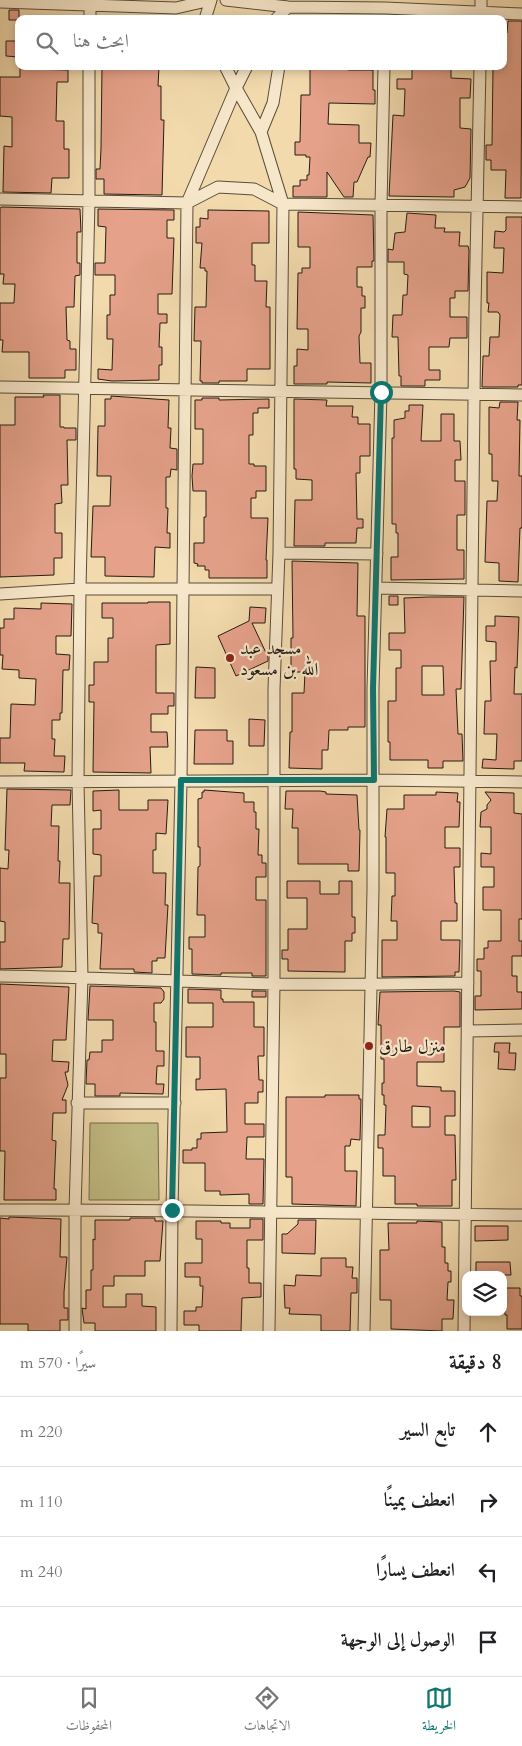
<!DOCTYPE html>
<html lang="ar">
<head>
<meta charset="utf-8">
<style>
  :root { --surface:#fff; --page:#f2f2f2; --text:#202124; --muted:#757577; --line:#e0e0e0; --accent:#0f766e }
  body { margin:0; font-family:Cardo,Amiri,serif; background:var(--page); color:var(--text); direction:rtl }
  .controls { position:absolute; right:15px; bottom:15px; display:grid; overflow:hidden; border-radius:10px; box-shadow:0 2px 8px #0003 }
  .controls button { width:45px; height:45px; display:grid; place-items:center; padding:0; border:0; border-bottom:1px solid var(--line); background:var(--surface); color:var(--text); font:25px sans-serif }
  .stop { position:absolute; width:15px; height:15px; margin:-11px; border:4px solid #0f766e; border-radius:50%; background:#fff }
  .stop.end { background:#0f766e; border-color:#fff; box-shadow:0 1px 5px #0008 }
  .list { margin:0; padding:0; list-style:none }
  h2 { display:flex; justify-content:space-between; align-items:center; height:65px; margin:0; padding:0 20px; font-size:21px }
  h2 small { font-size:16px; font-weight:400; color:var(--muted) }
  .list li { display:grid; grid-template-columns:32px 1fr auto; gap:15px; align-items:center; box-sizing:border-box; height:70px; padding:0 20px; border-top:1px solid var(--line) }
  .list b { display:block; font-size:19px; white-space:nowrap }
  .list em { font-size:16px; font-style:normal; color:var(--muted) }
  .icon { flex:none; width:28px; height:28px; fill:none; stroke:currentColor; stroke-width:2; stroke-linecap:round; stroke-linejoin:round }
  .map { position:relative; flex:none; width:522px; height:1331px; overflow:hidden; direction:ltr }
  .search { position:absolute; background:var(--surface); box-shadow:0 2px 8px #0003; left:15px; right:15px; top:15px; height:55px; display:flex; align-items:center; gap:12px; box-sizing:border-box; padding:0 18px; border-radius:10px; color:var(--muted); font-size:19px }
  .sheet { height:345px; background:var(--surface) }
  nav { display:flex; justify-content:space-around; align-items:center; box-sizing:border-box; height:70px; border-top:1px solid var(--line); background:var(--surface); font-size:14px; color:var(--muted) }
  nav a { display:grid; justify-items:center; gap:2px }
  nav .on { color:var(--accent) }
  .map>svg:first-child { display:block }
</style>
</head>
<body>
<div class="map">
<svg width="522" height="1331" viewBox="0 0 522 1331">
  <rect width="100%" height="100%" fill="#f2daad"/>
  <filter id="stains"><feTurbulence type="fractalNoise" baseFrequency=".004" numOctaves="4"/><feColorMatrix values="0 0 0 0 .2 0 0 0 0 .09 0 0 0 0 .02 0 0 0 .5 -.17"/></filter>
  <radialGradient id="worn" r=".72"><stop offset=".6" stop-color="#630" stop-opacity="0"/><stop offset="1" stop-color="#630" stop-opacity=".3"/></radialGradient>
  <path fill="#c2bd84" stroke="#736c4c" d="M90 1123H158L159 1200H89Z"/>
  <path fill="#e5a18a" stroke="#241c13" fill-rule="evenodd" d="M9 10H19V20H9Z
    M508 21H522L521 198H505L506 170H491V160H486V145H492L493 67 503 66V33H507Z
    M6 41H18V57L6 56Z
    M20 66H33V69L68 70V82H57L56 121H64V149H69V178H52L51 193 3 192 4 146 12 147V117L0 116V77H20Z
    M310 66H348V70H373V90H375V104L329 103 328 124 359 125V143H371L370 157H368L357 182H354L353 197H344L327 172V197H293V186H300V180H307V175H309L310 157H306V155H295V142H300L301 95H310Z
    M412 66H451V78L471 79 470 98H460V128L471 129 470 178 465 187 454 190V197L389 196 393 115 404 116 405 89H397V79H412Z
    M102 67H159L158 86H161V120H164L162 195 104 194V179H96V169H100L101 148Z
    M2 207 80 209 81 232H77V263H80V275L75 276 74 307H66L67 340 70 341V349H76V370H65V378H29V352H2L3 340H0V303H14L15 284H3L4 274H0V208Z
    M98 209 174 210V220H167V238H174L172 294H158V314H167V323H160L159 347H162V365H159V380L112 381 98 379V369L112 370 113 339H107V315H110V295H115V275H95V263H105L106 227 98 226Z
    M208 210 269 211V243H252V265H255V281H267L266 307H270V369H247V381H219V383H202V381H200L201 341H194L195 307H206L207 271H205V268H200L202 243H196V227H200V218L208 219Z
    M298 212 373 215 374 261H372V267H357V287H362V296H365V308H361V332L359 336 360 363H371V383L327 382V384H294V366H297V349L308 350V329H297L298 273H302V268H310V247H298Z
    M407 213 436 215 435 228H445L444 232H460L459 246H468L469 250 468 291H455V298H450V317H467V338H450L449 347H429V370H440V380H425V386H401V376H399L398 337H392L393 315H402L403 295H407L408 275 404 274V262H388V249L393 250 395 233 405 232Z
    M506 217H522V385H518V387H482L483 356H489L490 337H499L500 315 498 312H488L489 303H487V272L503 273 504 248H494L495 231 504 232 506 230Z
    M43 395H60V427H64V428H76V440H67L68 485H61L62 503 55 504V533H62V558H54V575L0 577V425H15V397H44Z
    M111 396 169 400 168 428H171L170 448 177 449V470L171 469 170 477H166V508H168L167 533H170V548L155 547 154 577 105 576V557H91L93 506H110L111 476H97L98 426H105V399H111Z
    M202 398H219V400L269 399V408H258V413H253V435H249V464H254V466H266V491H256V498H251V518H268L266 560H267V578H209V570H205V566H197L198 564 194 563V543H204V517H206V491H193L192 476 193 464H203V429H195V400H202Z
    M294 399 327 400 326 406H353L352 417H358V424H370V456H360V473H356L357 519H363V528H357L356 543H325V546H294L295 500H312V480L296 479V469H294Z
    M500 402H518L517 420H520L519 476H522V528H520L518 582 499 581V563L485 562 487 501H497L498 481H492V454H489V407L499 408Z
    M409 405H423L421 441H441V414H454V441H460L461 460H455V481H465V515H457V550H464V579L391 580V557H398V533H396V524H392V438H394V420L405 418V411H409Z
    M292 561 358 563 357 616H365V727H348V730H329L328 750H322V769L289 768 290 732H292V693H304L305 672H291V638H293Z
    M389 596H398V605H389Z
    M429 597H464L461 689H456L458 734H462L463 761H443V768H428V760H390V742H388V701H396V668H401V650H389V633H405L404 598ZM422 666H443L444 695H422Z
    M148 602H170V644L156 645V693H174V706H168V714H151V732H167L168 747H150L151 773 93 772 94 702H89V685H94V662H108V638H113V618H102V603H148Z
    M41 603 72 604 71 636H56V654L70 655 69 670H63L62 713H60V720H52V739H55L54 756H65L64 772 24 771 25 763H0V738H10L11 704 35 705 36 679 19 678V670L2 669 3 655H0V628H4V619H14V608L41 609Z
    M250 607 266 608 265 623H252L268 657V661L236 676 218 636 249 621Z
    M495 616 519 617 517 668 515 667 514 694H522V761H514V769L482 768 483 759 496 760 497 734H484L485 701H491L490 661H496V642L486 641V626H495Z
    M196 667 215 668V698H195Z
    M249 719 265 720 264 746H249Z
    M195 730H227V741H233V764H194Z
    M7 789 71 790 70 805H52L51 826H59L58 861H60L59 883H70L69 939H63L62 967 0 969V942H5V922L0 921V868L8 869 9 850H5Z
    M119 790V810H148V800H168L166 834 156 833V850H153V873H166L165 905H168L165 958H157V961H152V973L134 972V969H100L102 933H98V924L92 923 94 876H101V855L93 854V829H101V810L93 811V791Z
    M204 790 244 793V802H254V812H256V829H259L258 855H262V863H266V877H256V900H266V976H252V973H221V975L192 974V949H189V937H205V915H197L198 867 200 866V847H198V799L202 798V792H204Z
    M286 791H320L326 792V794L357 795 359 830H360L359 871H348V864H298V828H292L293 809H285Z
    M436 792 458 793 457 802H460L459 827H445V848H460V867H454L455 903H457V921H441V940H460L459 972H455V976L382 977V940H397V921H391L392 896H395V873H386V837H385L387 809H404V795H436Z
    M485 792 514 793V813L522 814V919H519V941H522V956H512V976H517V992H522V1009L475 1010V996H481V971H477V959H484V948H488V941H501V910H483V887H494V867H481V853L491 854V827H480L481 812 487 809V805L491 800Z
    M287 881H320V894H339V881H352V917H355V933H352V941H345V972L288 971V959H282V950H288V929H307V898H287Z
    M0 984 69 987 66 1040H53L52 1061 69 1062 68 1072H65L68 1085 62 1100H66V1113H53L52 1140 56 1141 54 1189H56V1200H4L5 1151H0V1078H6V1054H0Z
    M90 986 161 988 164 992V999L161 1003H154V1022H156V1051H164V1066H157L156 1084H164L163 1094 120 1093V1096H95V1084H86L87 1060H89L90 1052H102V1040H113V1020H88Z
    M188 989 221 990V999H223V1002H254V1027H264V1056H258L259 1080H263V1092H258V1103H245V1124H264V1137H247L246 1159H264L263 1204H249V1194L220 1195V1191H205V1163H183V1150H192V1148H197V1139H201V1133L227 1132 226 1089 196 1090V1079H200V1057H186V1027H213V1003H188Z
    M252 991H266V997H252Z
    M454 991 460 992V1027H444V1062H417V1086L441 1087V1091H455V1116H445V1135H455L456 1180H452V1206H417V1204H395V1176H383V1148H378V1135H385L386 1105H384V1095H382V1083H384V1059H381V1025H378L380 992ZM412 1106 430 1107V1127H412Z
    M495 1043H510L509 1053H516L515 1070 498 1069 499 1052H494Z
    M325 1095H359V1099H361L360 1140 351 1139 350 1146H345V1171H357L356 1206 292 1204V1177H286V1097H325Z
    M9 1217 61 1219 60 1257H67L64 1292V1308H68V1320H60V1331H28V1324H0V1218L9 1219Z
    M130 1218H155V1221H163L160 1261H145V1276H114V1286H103V1307H126V1294H142V1306L156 1307V1331H95V1323H84L82 1308 86 1309V1290H91V1270H93V1239L95 1240V1220H130Z
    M250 1219H263V1240H247V1268H249V1283H261V1297L242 1298 241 1331H199V1325H184V1311H196V1307H202L203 1286H200V1277H185V1263H202V1239H196V1221H221V1223H230V1228H250Z
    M298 1220H316L315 1254 282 1253V1234H287L298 1224Z
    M417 1221 442 1222V1247H445V1263H448V1271H451V1282H448L447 1300H454L453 1319H442V1331L391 1329V1300H380V1250H389L388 1223H417Z
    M475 1226H508V1240L475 1241Z
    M321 1258H346V1267H353L352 1278H357V1293H351L350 1331H321V1315L289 1314 290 1308H285L284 1285 295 1286 296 1275 321 1276Z
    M476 1262H510L511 1275H476Z
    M503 1288H520V1296H522V1329H507V1315H505Z"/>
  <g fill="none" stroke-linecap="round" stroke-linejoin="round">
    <g stroke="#584c3a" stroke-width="13">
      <path id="street" d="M226 0 288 7 385 8 522 14
        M0 2 176 8 211 0
        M90 19V0
        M205 19 211 0
        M276 19 288 7
        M481 19V0
        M247 66 236 88 261 132
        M0 199 187 203 218 187 254 189 283 204 522 207
        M0 387 522 395
        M279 553 377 554
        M376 588 522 591
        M0 594 80 589H277
        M0 782 374 780 522 782
        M0 976C91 977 183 982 274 984 339 985 403 984 468 983
        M468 1031 522 1030
        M77 1103H175
        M0 1210C174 1209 348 1214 522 1215
        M75 1331V1210L82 977 78 781 80 589 89 201V66
        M171 1331 172 1210 181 781 187 203 236 88 225 66
        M269 1331 274 984V689L279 553 283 204 261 132 273 103 279 66
        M364 1331 373 889V689L381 392V206L384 66
        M464 1331 475 308 480 66"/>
    </g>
    <use href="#street" stroke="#f7e7ca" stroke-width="11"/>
  </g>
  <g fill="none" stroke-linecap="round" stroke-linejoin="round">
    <path stroke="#0f766e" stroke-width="6" d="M172 1210 181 780H374L373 689 381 392"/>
  </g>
  <g fill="#8f2418" stroke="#f7e7ca" stroke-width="2">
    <circle cx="230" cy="658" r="5"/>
    <circle cx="369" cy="1046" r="5"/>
  </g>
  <g text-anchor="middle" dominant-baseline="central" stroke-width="4.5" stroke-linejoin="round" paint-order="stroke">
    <g font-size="18" fill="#241c13" stroke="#f7e7ca" text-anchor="start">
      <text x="240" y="648">مسجد عبد<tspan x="240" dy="21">الله بن مسعود</tspan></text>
      <text x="379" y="1046">منزل طارق</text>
    </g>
  </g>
  <rect width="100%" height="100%" filter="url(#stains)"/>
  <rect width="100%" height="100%" fill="url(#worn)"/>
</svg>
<div class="controls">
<button><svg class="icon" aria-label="layers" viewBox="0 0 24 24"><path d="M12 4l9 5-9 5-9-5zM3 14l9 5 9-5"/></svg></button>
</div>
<div class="stop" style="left:381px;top:392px"></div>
<div class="stop end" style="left:172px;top:1210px"></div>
<div class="search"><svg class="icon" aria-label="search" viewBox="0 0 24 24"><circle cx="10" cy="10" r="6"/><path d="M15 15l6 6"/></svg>ابحث هنا</div>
</div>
<section class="sheet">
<h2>8 دقيقة<small>سيرًا · 570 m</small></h2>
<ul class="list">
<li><svg class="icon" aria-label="ahead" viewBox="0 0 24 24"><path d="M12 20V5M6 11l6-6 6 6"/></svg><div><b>تابع السير</b></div><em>220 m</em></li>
<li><svg class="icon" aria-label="right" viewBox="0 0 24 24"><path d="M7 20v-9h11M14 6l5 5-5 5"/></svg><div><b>انعطف يمينًا</b></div><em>110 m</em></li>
<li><svg class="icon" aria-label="left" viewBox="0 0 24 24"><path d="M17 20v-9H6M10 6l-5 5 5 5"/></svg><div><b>انعطف يسارًا</b></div><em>240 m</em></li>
<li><svg class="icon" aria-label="arrive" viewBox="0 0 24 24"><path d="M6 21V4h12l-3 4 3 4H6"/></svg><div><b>الوصول إلى الوجهة</b></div></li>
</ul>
</section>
<nav>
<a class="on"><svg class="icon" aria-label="map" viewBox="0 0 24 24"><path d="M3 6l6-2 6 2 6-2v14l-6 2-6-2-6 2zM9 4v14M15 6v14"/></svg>الخريطة</a>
<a><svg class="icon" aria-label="directions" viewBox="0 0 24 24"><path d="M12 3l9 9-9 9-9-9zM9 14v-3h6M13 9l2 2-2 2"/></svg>الاتجاهات</a>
<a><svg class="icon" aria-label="saved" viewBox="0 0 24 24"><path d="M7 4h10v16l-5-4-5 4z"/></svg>المحفوظات</a>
</nav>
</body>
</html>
